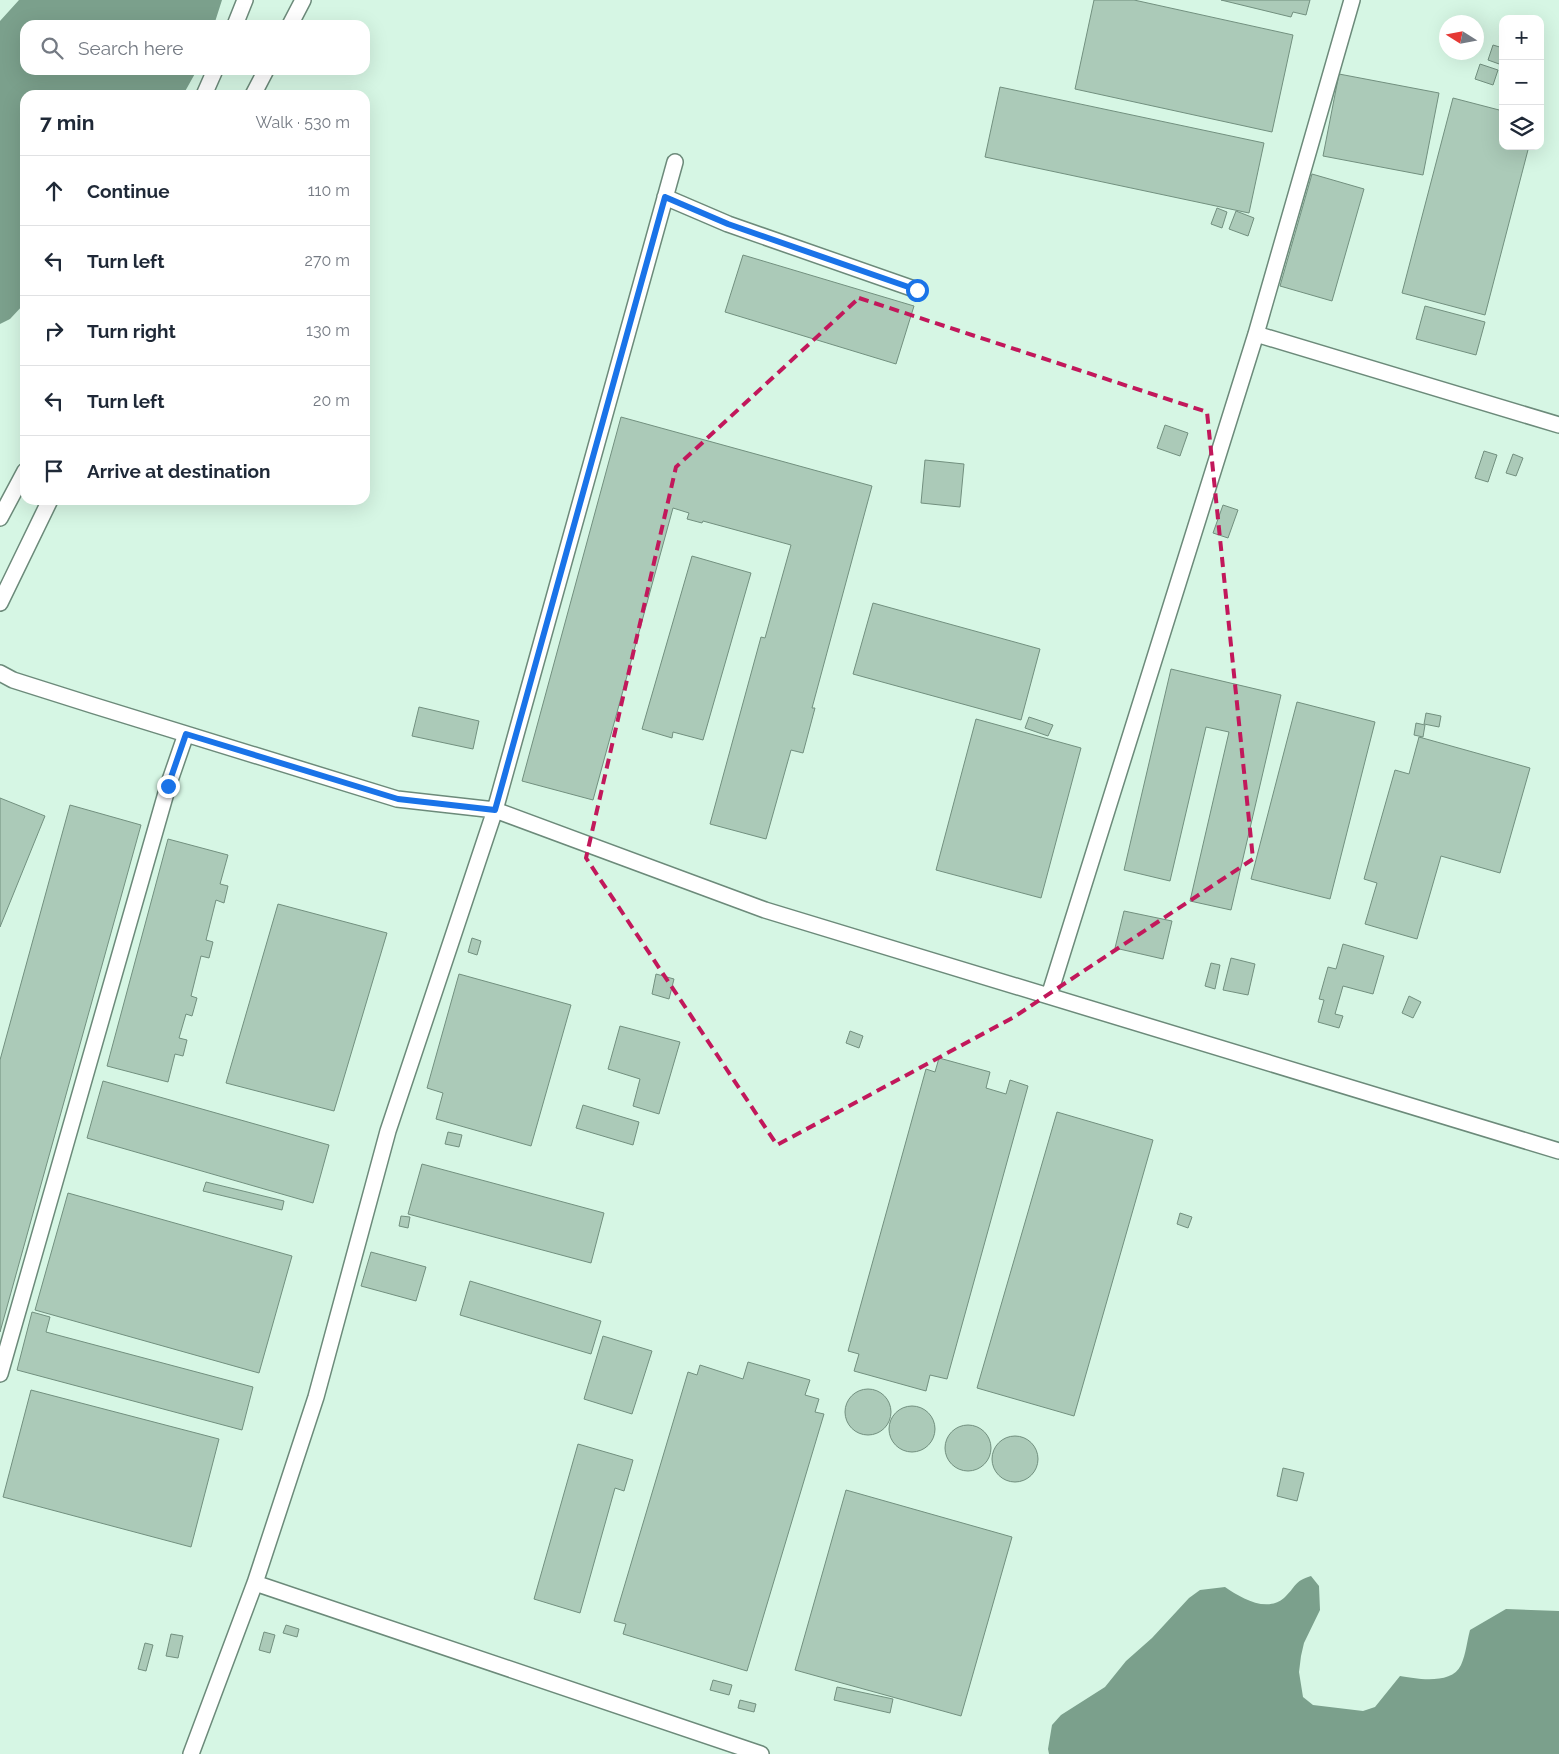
<!DOCTYPE html>
<html lang="en">
<head>
<meta charset="utf-8">
<style>
  :root { --surface:#fff; --page:#f2f2f3; --text:#1f2937; --muted:#747a83; --line:#e0e1e3 }
  body { margin:0; font-family:Raleway,sans-serif; background:var(--page); color:var(--text) }
  .controls { position:absolute; right:15px; top:15px; display:grid; overflow:hidden; border-radius:10px; box-shadow:0 5px 20px #0002 }
  .controls button { width:45px; height:45px; display:grid; place-items:center; padding:0; border:0; border-bottom:1px solid var(--line); background:var(--surface); color:var(--text); font:25px sans-serif }
  .compass { position:absolute; left:1439px; top:15px; width:45px; height:45px; border-radius:50%; background:var(--surface); box-shadow:0 5px 20px #0002; rotate:281deg }
  .stop { position:absolute; width:15px; height:15px; margin:-11px; border:4px solid #1a73e8; border-radius:50%; background:#fff }
  .stop.end { background:#1a73e8; border-color:#fff; box-shadow:0 1px 5px #0008 }
  .list { margin:0; padding:0; list-style:none }
  h2 { display:flex; justify-content:space-between; align-items:center; height:65px; margin:0; padding:0 20px; font-size:21px }
  h2 small { font-size:16px; font-weight:400; color:var(--muted) }
  .list li { display:grid; grid-template-columns:32px 1fr auto; gap:15px; align-items:center; box-sizing:border-box; height:70px; padding:0 20px; border-top:1px solid var(--line) }
  .list b { display:block; font-size:19px; white-space:nowrap }
  .list em { font-size:16px; font-style:normal; color:var(--muted) }
  .icon { flex:none; width:28px; height:28px; fill:none; stroke:currentColor; stroke-width:2; stroke-linecap:round; stroke-linejoin:round }
  .map { position:relative; flex:none; width:1559px; height:1754px; overflow:hidden }
  .search { position:absolute; background:var(--surface); box-shadow:0 5px 20px #0002; left:20px; top:20px; width:350px; height:55px; display:flex; align-items:center; gap:12px; box-sizing:border-box; padding:0 18px; border-radius:15px; color:var(--muted); font-size:19px }
  .panel { position:absolute; background:var(--surface); box-shadow:0 5px 20px #0002; left:20px; top:90px; width:350px; height:415px; border-radius:15px }
  .map>svg:first-child { display:block }
</style>
</head>
<body>
<div class="map">
<svg width="1559" height="1754" viewBox="0 0 1559 1754">
  <rect width="100%" height="100%" fill="#d6f6e4"/>
  <path fill="#7ba08c" d="M19 0H222L214 25H25V70H197L183 95H25V303L10 319 0 324V21Z
    M1311 1576 1319 1586 1320 1610 1304 1643 1301 1656 1299 1672 1303 1697 1313 1705 1363 1711 1375 1707 1400 1676C1417 1679 1452 1685 1461 1665 1466 1654 1467 1641 1470 1630L1506 1609 1559 1611V1754H1049L1048 1749 1052 1725 1061 1715 1105 1687 1126 1661 1152 1638 1189 1598 1200 1590 1225 1587C1241 1598 1266 1613 1284 1598 1296 1587 1294 1581 1311 1576Z"/>
  <path fill="#abcab8" stroke="#72907f" d="M1094 0H1134L1293 35 1272 132 1075 89Z
    M1221 0H1310L1306 15 1293 12 1291 17Z
    M1493 45 1503 48 1502 65 1488 60Z
    M1480 64 1498 70 1493 85 1475 79Z
    M1339 74 1439 93 1423 175 1323 156Z
    M1000 87 1264 143 1249 213 985 157Z
    M1453 98 1503 111V146H1529L1485 315 1402 293Z
    M1312 174 1364 189 1332 301 1280 286Z
    M1217 208 1227 212 1222 228 1211 224Z
    M1236 211 1254 218 1248 236 1229 229Z
    M743 255 914 306 896 364 725 312Z
    M1425 306 1485 322 1476 355 1416 339Z
    M621 417 872 486 812 708H815L803 753 791 750 766 839 710 824 761 637 765 638 791 545 703 521 702 523 687 519 689 513 673 508 593 800 522 781Z
    M1165 425 1188 433 1180 456 1157 448Z
    M1484 451 1497 455 1488 482 1475 478Z
    M1513 454 1523 458 1516 476 1506 473Z
    M925 460 964 464 960 507 921 503Z
    M1223 505 1238 510 1228 538 1213 533Z
    M692 556 751 573 703 740 673 732 672 738 642 729Z
    M873 603 1040 649 1021 720 853 674Z
    M1171 669 1281 695 1231 910 1190 901 1229 732 1206 727 1170 881 1124 870Z
    M1297 702 1375 722 1330 899 1251 879Z
    M419 707 479 721 473 749 412 736Z
    M1426 713 1441 716 1439 727 1424 724Z
    M1029 717 1053 725 1048 736 1025 728Z
    M976 719 1081 748 1041 898 936 870Z
    M1416 723 1425 725 1423 737 1414 735Z
    M1419 737 1530 768 1500 873 1441 856 1417 939 1365 924 1377 883 1364 879 1395 770 1409 774Z
    M0 798 45 816 0 927Z
    M70 805 141 825 0 1332V1060Z
    M168 839 228 855 220 884 228 886 224 903 216 900 206 940 213 942 209 958 201 956 191 996 197 998 192 1016 186 1014 179 1038 187 1040 183 1056 175 1054 168 1082 107 1066Z
    M278 904 387 933 334 1111 226 1083Z
    M1124 911 1172 921 1163 959 1115 948Z
    M472 938 481 941 477 955 468 952Z
    M1343 944 1384 956 1373 994 1343 986 1335 1014 1343 1016 1339 1028 1318 1022 1324 1000 1319 999 1328 967 1336 969Z
    M1231 958 1255 964 1248 995 1223 990Z
    M1211 963 1220 965 1215 989 1205 986Z
    M459 974 571 1005 531 1146 436 1119 443 1093 427 1088Z
    M656 974 674 979 669 999 652 994Z
    M1409 996 1421 1002 1413 1018 1402 1013Z
    M620 1026 680 1042 659 1114 633 1106 640 1079 608 1069Z
    M850 1031 863 1036 859 1048 846 1043Z
    M939 1058 990 1072 986 1088 1006 1094 1010 1080 1028 1086 947 1379 930 1375 926 1391 854 1371 859 1354 848 1351 926 1069 935 1072Z
    M103 1081 329 1145 313 1203 87 1138Z
    M583 1105 639 1122 633 1145 576 1128Z
    M1057 1112 1153 1140 1074 1416 977 1388Z
    M448 1132 462 1135 459 1147 445 1144Z
    M422 1164 604 1213 591 1263 408 1214Z
    M206 1182 284 1201 282 1210 203 1191Z
    M68 1193 292 1256 259 1373 35 1310Z
    M1180 1213 1192 1217 1188 1228 1177 1224Z
    M401 1216 410 1217 408 1228 399 1226Z
    M371 1252 426 1267 416 1301 361 1286Z
    M470 1281 601 1321 591 1354 460 1315Z
    M32 1312 50 1317 46 1332 253 1387 242 1430 17 1370Z
    M603 1336 652 1351 632 1414 584 1399Z
    M748 1362 810 1380 805 1395 819 1399 815 1412 824 1414 747 1671 623 1634 626 1624 614 1621 688 1372 697 1375 700 1365 743 1379Z
    M845 1412a23 23 0 1 1 46 0a23 23 0 1 1-46 0Z
    M31 1390 219 1439 191 1547 3 1497Z
    M889 1429a23 23 0 1 1 46 0a23 23 0 1 1-46 0Z
    M945 1448a23 23 0 1 1 46 0a23 23 0 1 1-46 0Z
    M992 1459a23 23 0 1 1 46 0a23 23 0 1 1-46 0Z
    M578 1444 633 1460 624 1491 615 1488 580 1613 534 1599Z
    M1283 1468 1304 1473 1297 1501 1277 1496Z
    M846 1490 1012 1537 961 1716 795 1670Z
    M286 1625 299 1629 297 1637 283 1633Z
    M264 1632 275 1635 270 1653 259 1650Z
    M171 1634 183 1636 178 1658 166 1656Z
    M145 1643 153 1645 146 1671 138 1669Z
    M713 1680 732 1685 729 1695 710 1690Z
    M837 1687 893 1699 890 1713 834 1700Z
    M740 1700 756 1704 754 1712 738 1708Z"/>
  <g fill="none" stroke-linecap="round" stroke-linejoin="round">
    <g stroke="#6c8a7a" stroke-width="18">
      <path id="minor" d="M235 25 245 0
        M290 25 303 0
        M204 95 215 70
        M253 95 266 70
        M665 197 728 224 917 290
        M1256 334 1559 425
        M0 518 25 471
        M0 603 50 500
        M0 673 13 680 92 705 397 799 495 810 765 910 1559 1151
        M1049 996 1256 334 1352 0
        M0 1374 168 786 186 734
        M255 1583 761 1754
        M191 1754 255 1583 316 1397 388 1131 495 810 675 162"/>
    </g>
    <use href="#minor" stroke="#fff" stroke-width="15"/>
  </g>
  <g fill="none" stroke-linecap="round" stroke-linejoin="round">
    <path stroke="#1a73e8" stroke-width="6" d="M168 786 186 734 398 799 495 810 665 197 728 224 917 290"/>
  </g>
  <path fill="none" stroke="#c2185b" stroke-width="4" stroke-dasharray="10 6" stroke-linejoin="round" d="M859 298 1207 412 1253 859 1014 1017 777 1145 586 858 676 467Z"/>
</svg>
<div class="controls">
<button>+</button>
<button>−</button>
<button><svg class="icon" aria-label="layers" viewBox="0 0 24 24"><path d="M12 4l9 5-9 5-9-5zM3 14l9 5 9-5"/></svg></button>
</div>
<svg class="compass" viewBox="-18 -18 36 36"><path d="M0-13l5 13h-10z" fill="#e53935"/><path d="M0 13l5-13h-10z" fill="#747a83"/></svg>
<div class="stop" style="left:917px;top:290px"></div>
<div class="stop end" style="left:168px;top:786px"></div>
<div class="search"><svg class="icon" aria-label="search" viewBox="0 0 24 24"><circle cx="10" cy="10" r="6"/><path d="M15 15l6 6"/></svg>Search here</div>
<section class="panel">
<h2>7 min<small>Walk · 530 m</small></h2>
<ul class="list">
<li><svg class="icon" aria-label="ahead" viewBox="0 0 24 24"><path d="M12 20V5M6 11l6-6 6 6"/></svg><div><b>Continue</b></div><em>110 m</em></li>
<li><svg class="icon" aria-label="left" viewBox="0 0 24 24"><path d="M17 20v-9H6M10 6l-5 5 5 5"/></svg><div><b>Turn left</b></div><em>270 m</em></li>
<li><svg class="icon" aria-label="right" viewBox="0 0 24 24"><path d="M7 20v-9h11M14 6l5 5-5 5"/></svg><div><b>Turn right</b></div><em>130 m</em></li>
<li><svg class="icon" aria-label="left" viewBox="0 0 24 24"><path d="M17 20v-9H6M10 6l-5 5 5 5"/></svg><div><b>Turn left</b></div><em>20 m</em></li>
<li><svg class="icon" aria-label="arrive" viewBox="0 0 24 24"><path d="M6 21V4h12l-3 4 3 4H6"/></svg><div><b>Arrive at destination</b></div></li>
</ul>
</section>
</div>
</body>
</html>
